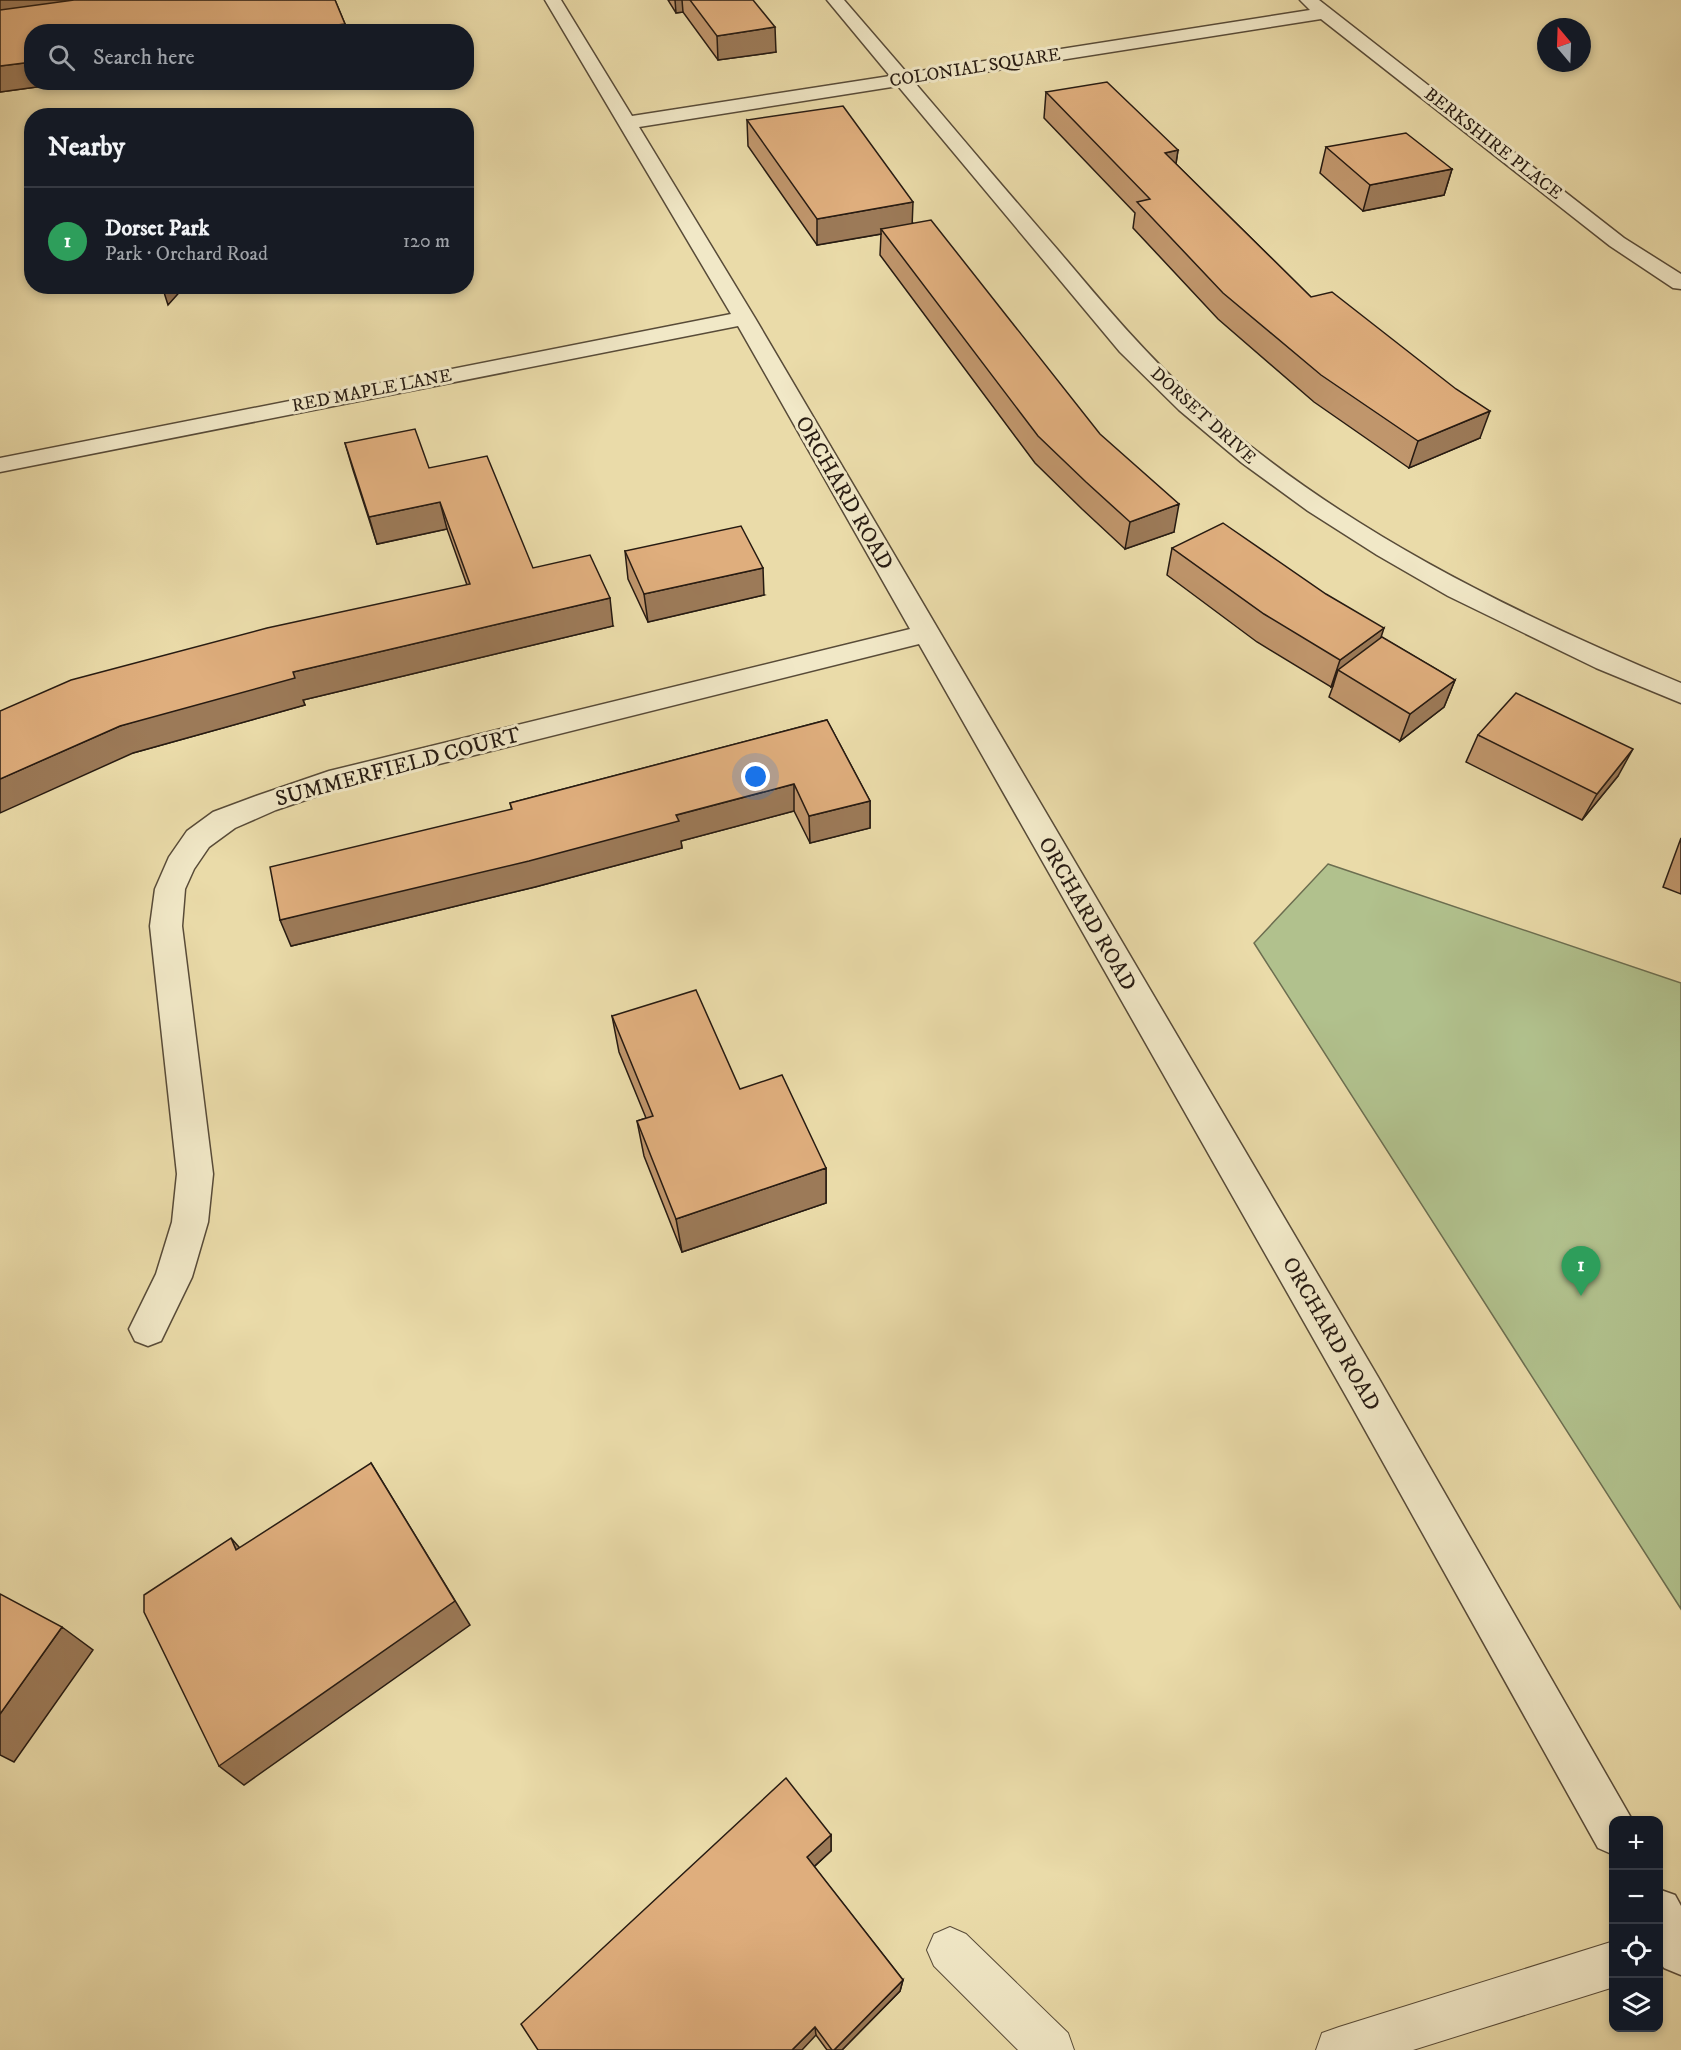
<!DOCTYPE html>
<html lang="en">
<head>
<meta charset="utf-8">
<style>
  :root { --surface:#171b24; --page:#242831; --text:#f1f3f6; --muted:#9ea1a6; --line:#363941; --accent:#8c9099 }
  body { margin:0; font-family:"IM FELL DW Pica",serif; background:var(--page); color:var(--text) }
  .controls { position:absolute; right:18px; bottom:18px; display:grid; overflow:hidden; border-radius:12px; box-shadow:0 3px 9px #0003 }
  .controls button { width:54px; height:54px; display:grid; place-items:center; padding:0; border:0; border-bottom:2px solid var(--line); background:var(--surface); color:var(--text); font:30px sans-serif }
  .compass { position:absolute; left:1537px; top:18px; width:54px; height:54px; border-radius:50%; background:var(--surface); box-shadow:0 3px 9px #0003; rotate:341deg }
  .you { position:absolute; left:756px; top:777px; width:21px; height:21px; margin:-15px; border:4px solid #fff; border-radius:50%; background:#1a73e8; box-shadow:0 0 0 9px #1a73e833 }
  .badge { display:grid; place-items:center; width:39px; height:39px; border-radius:50%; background:var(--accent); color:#fff; font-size:20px; font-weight:700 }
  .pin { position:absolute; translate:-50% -50px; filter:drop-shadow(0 2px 3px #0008) }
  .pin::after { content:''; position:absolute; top:32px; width:21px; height:18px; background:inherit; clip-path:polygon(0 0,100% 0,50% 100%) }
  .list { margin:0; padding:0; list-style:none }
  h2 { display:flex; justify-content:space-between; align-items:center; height:78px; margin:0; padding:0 24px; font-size:26px }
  h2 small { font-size:20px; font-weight:400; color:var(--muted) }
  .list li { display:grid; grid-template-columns:39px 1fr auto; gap:18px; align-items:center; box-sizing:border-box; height:108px; padding:0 24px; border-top:2px solid var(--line) }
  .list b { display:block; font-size:22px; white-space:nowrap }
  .list p { margin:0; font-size:20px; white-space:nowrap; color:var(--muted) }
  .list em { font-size:20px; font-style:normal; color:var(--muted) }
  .icon { flex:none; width:33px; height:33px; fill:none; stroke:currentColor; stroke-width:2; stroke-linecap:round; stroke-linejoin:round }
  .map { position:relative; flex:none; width:1681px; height:2050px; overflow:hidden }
  .search { position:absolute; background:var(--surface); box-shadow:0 3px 9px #0003; left:24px; top:24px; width:450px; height:66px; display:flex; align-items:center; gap:15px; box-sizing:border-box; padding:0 21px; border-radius:24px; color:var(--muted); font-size:22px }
  .panel { position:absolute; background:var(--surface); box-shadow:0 3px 9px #0003; left:24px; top:108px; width:450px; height:186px; border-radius:24px }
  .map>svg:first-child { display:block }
</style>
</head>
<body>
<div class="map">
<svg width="1681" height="2050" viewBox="0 0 1681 2050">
  <rect width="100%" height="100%" fill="#eadba9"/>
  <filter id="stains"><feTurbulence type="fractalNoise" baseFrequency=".00333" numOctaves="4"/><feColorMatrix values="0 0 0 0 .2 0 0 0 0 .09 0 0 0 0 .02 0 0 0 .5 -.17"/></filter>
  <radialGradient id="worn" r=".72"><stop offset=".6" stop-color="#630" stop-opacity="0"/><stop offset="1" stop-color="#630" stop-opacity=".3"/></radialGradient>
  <path fill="#b1c18d" stroke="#6c6e50" stroke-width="1.5" d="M1328 864 1681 983V1609L1254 943Z"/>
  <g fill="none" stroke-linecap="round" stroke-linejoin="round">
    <g stroke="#584b38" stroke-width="2">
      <path id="service" d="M950 1927 966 1934 1068 2033 1074 2050H1018L934 1966 927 1950 934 1934Z
        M1614 1941V1987L1413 2050H1316L1322 2033 1339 2027Z"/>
    </g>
    <g stroke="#584b38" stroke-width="3">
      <path id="minor" d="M545 0H561L632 116 890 76 827 0H844L907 73 1310 10 1300 0H1319L1624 238 1681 274V289L1673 288 1610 246 1321 19 915 83C962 138 1009 194 1057 249 1101 301 1144 353 1195 399 1334 526 1508 611 1681 683V703L1596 668 1448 596 1377 555 1308 511 1242 463 1179 410 1120 352 898 86 639 127 755 318 1378 1377 1630 1816 1632 1820H1614V1855L1598 1848 1350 1403 919 644 335 790 276 810 235 828 209 847 194 869 185 889 182 926 213 1174 208 1222 192 1277 161 1341 148 1346 135 1341 129 1329 156 1274 172 1222 177 1174 150 926 155 889 169 857 187 831 213 812 256 796 329 771 910 629 738 326 0 472V458L731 314Z
        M1658 1889 1675 1895 1681 1906V1975L1664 1968 1658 1958Z"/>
    </g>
    <use href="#service" fill="#f1e8c7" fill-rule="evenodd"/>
    <use href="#minor" fill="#f1e8c7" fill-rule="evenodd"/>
  </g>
  <path fill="#c0966c" stroke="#271b12" stroke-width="1.5" d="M0 0H335L345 24 347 32H32V82H81L67 87 59 84 0 92Z
    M668 0H753L776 52 718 60 683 12 676 13Z
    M1046 92 1178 150 1176 164 1311 297 1480 438 1409 468 1314 402 1218 319 1133 228 1135 213 1044 118Z
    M747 120 913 223 1174 532 1125 549 1082 509 1035 463 880 255 881 234 817 245 748 146Z
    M1326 147 1452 169 1444 195 1363 211 1320 173Z
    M345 443 429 468 533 568 613 626 303 700 305 705 133 753 467 585 447 529 377 544 353 470Z
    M1172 548 1381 637 1455 680 1444 707 1400 741 1329 697 1333 686 1331 687 1257 642 1167 575Z
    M625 551 764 595 648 622 628 579Z
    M827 720 870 801V828L810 843 794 811 681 841 682 848 535 887 291 946 512 810 510 803Z
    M1478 735 1618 776 1582 820 1466 762Z
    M1681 838V894L1663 887Z
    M612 1016 740 1089 826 1168V1203L682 1252 644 1156 637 1121 646 1118 619 1052Z
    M831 1835V1851L814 1867 903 1980 900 1991 842 2050H827L816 2035 538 2050Z"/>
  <path fill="#9c7a58" stroke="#271b12" stroke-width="1.5" d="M0 0H154L0 21Z
    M675 0H682L683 12 676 13Z
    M345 24 347 32 291 31Z
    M289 26 291 32H250Z
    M775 27 776 52 718 60 717 36Z
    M32 62V82H58L59 84 0 92V66Z
    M65 82H81L67 87Z
    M1178 150 1174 176 1165 153Z
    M1452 169 1444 195 1363 211 1370 185Z
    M913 202 912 228 881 229V234L817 245V219Z
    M162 286H185L168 305Z
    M1490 411 1480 438 1409 468 1418 441Z
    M440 502 447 529 377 544 369 517Z
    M1179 504 1174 532 1125 549 1130 522Z
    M763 568 764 595 648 622 644 594Z
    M610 598 613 626 303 700 305 705 133 753 0 813V779L120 726 293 672Z
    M1384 628 1375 656 1338 670 1333 686 1331 687 1340 660Z
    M1455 680 1444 707 1400 741 1410 714Z
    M1633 749 1618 776 1582 820 1597 794Z
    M794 784V811L681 841 682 848 535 887 291 946 280 920Z
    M870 801V828L810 843 809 816Z
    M826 1168V1203L682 1252 676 1219Z
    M371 1463 470 1625 244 1785 219 1766Z
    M231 1538 254 1564 236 1550Z
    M62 1627 93 1650 14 1762 0 1755V1714Z
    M831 1835V1851L808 1872 807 1857Z
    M903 1980 900 1991 842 2050H834Z
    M815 2027 816 2035 802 2050H792Z"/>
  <path fill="#dfae7d" stroke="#271b12" stroke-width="1.5" d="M74 0H335L345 24 291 31 289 26 250 32H32V62L0 66V10Z
    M690 0H753L775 27 717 36Z
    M1107 82 1178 150 1165 153 1311 297 1332 292 1456 389 1490 411 1418 441 1321 375 1223 293 1137 202 1150 199 1046 92Z
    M843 106 913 202 817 219 747 120Z
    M1406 133 1452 169 1370 185 1326 147Z
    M931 220 1100 434 1179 504 1130 522 1086 482 1038 436 881 229Z
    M415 429 429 468 487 456 533 568 590 555 610 598 293 672 295 678 120 726 0 779V711L71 680 267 628 470 584 440 502 369 517 345 443Z
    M1223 523 1326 594 1384 628 1340 660 1264 614 1172 548Z
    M741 526 763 568 644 594 625 551Z
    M1382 637 1455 680 1410 714 1338 670Z
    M1516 693 1633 749 1597 794 1478 735Z
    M827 720 870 801 809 816 794 784 676 815 679 821 529 861 280 920 270 867 512 809 510 803Z
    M696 990 740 1089 782 1075 826 1168 676 1219 637 1121 653 1116 612 1016Z
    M371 1463 455 1601 219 1766 144 1612V1595L231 1538 236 1550Z
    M0 1594 62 1627 0 1714Z
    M786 1778 831 1835 807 1857 903 1980 834 2050H832L815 2027 792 2050H538L521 2024Z"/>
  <g text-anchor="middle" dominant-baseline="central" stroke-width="6" stroke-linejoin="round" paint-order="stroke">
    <g font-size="18" fill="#271b12" stroke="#f1e8c7">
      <text transform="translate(975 68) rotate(-9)">COLONIAL SQUARE</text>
      <text transform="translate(1493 144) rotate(38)">BERKSHIRE PLACE</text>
      <text transform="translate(372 391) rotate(-11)">RED MAPLE LANE</text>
      <text transform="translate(1203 416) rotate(42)">DORSET DRIVE</text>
    </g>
    <g font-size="22" fill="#271b12" stroke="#f1e8c7">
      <text transform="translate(844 493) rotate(60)">ORCHARD ROAD</text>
      <text transform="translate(398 767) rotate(-15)">SUMMERFIELD COURT</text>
      <text transform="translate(1087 914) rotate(60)">ORCHARD ROAD</text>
      <text transform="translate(1331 1334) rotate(60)">ORCHARD ROAD</text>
    </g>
  </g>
  <rect width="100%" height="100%" filter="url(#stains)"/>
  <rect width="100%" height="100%" fill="url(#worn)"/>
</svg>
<div class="controls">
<button>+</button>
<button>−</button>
<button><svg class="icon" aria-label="locate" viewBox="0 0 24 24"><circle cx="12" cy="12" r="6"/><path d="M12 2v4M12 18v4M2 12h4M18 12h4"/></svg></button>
<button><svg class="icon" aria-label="layers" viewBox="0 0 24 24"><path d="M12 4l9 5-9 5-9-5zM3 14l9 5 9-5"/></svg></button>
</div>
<svg class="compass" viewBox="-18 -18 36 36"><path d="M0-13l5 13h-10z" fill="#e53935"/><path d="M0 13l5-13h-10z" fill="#9ea1a6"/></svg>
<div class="you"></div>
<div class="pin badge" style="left:1581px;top:1296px;background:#2e9e5b">1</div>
<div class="search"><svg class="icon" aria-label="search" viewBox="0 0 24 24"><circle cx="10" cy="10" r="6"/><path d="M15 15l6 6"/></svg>Search here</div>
<section class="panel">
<h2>Nearby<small></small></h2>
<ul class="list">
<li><span class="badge" style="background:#2e9e5b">1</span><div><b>Dorset Park</b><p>Park · Orchard Road</p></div><em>120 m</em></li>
</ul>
</section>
</div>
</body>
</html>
